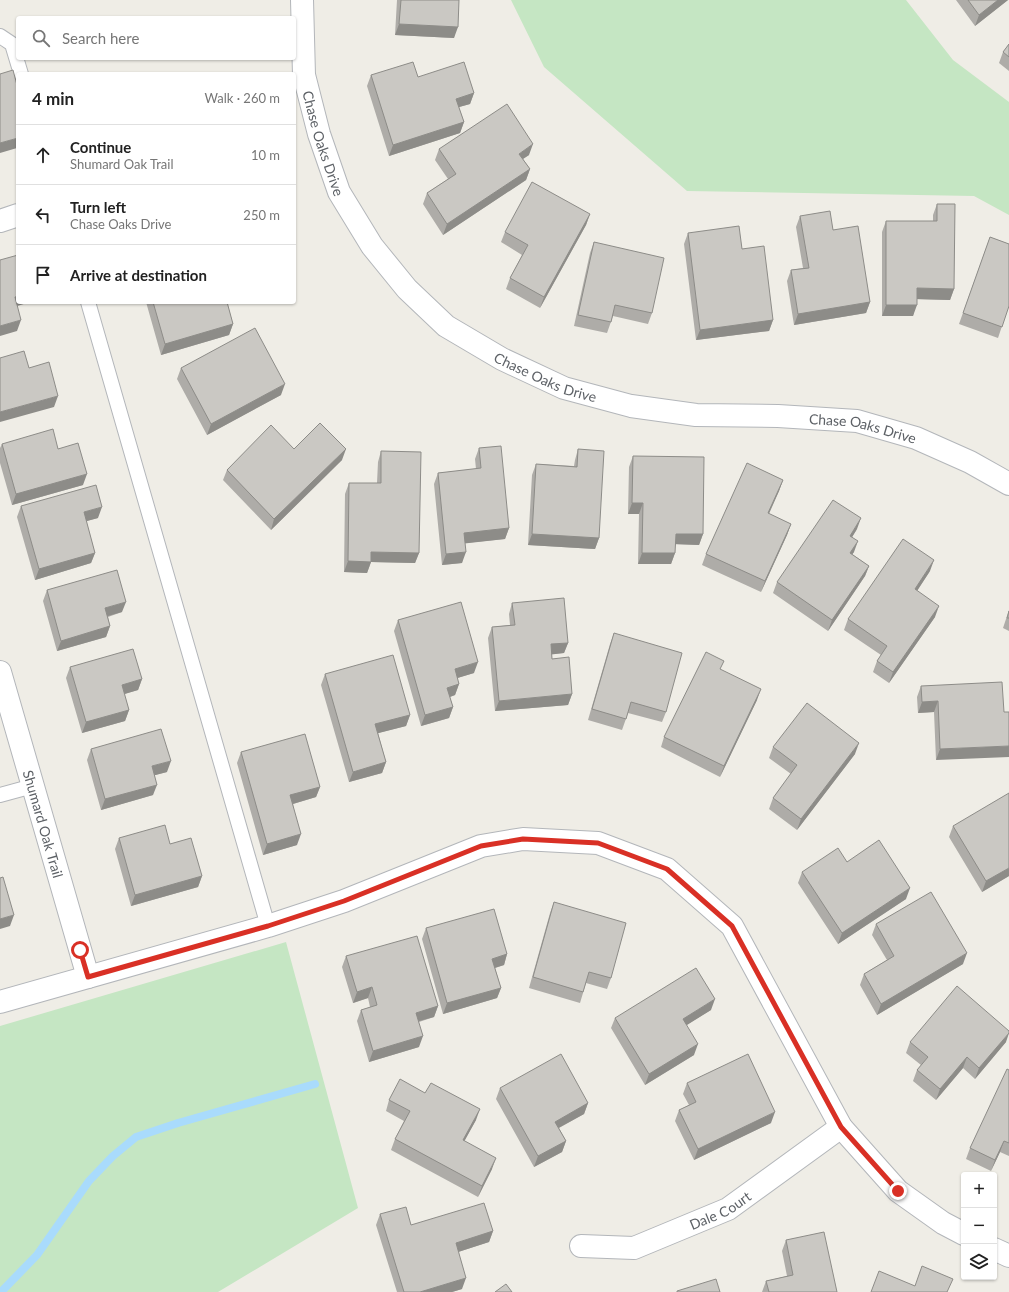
<!DOCTYPE html>
<html lang="en">
<head>
<meta charset="utf-8">
<style>
  :root { --surface:#fff; --page:#f6f6f6; --text:#222; --muted:#767676; --line:#e0e0e0 }
  body { margin:0; font-family:Lato,sans-serif; background:var(--page); color:var(--text) }
  .controls { position:absolute; right:12px; bottom:12px; display:grid; overflow:hidden; border-radius:4px; box-shadow:0 1px 3px #0004 }
  .controls button { width:36px; height:36px; display:grid; place-items:center; padding:0; border:0; border-bottom:1px solid var(--line); background:var(--surface); color:var(--text); font:20px sans-serif }
  .stop { position:absolute; width:12px; height:12px; margin:-9px; border:3px solid #d93025; border-radius:50%; background:#fff }
  .stop.end { background:#d93025; border-color:#fff; box-shadow:0 1px 4px #0008 }
  .list { margin:0; padding:0; list-style:none }
  h2 { display:flex; justify-content:space-between; align-items:center; height:52px; margin:0; padding:0 16px; font-size:17px }
  h2 small { font-size:13px; font-weight:400; color:var(--muted) }
  .list li { display:grid; grid-template-columns:26px 1fr auto; gap:12px; align-items:center; box-sizing:border-box; height:60px; padding:0 16px; border-top:1px solid var(--line) }
  .list b { display:block; font-size:15px; white-space:nowrap }
  .list p { margin:0; font-size:13px; white-space:nowrap; color:var(--muted) }
  .list em { font-size:13px; font-style:normal; color:var(--muted) }
  .icon { flex:none; width:22px; height:22px; fill:none; stroke:currentColor; stroke-width:2; stroke-linecap:round; stroke-linejoin:round }
  .map { position:relative; flex:none; width:1009px; height:1292px; overflow:hidden }
  .search { position:absolute; background:var(--surface); box-shadow:0 1px 3px #0004; left:16px; top:16px; width:280px; height:44px; display:flex; align-items:center; gap:10px; box-sizing:border-box; padding:0 14px; border-radius:4px; color:var(--muted); font-size:15px }
  .panel { position:absolute; background:var(--surface); box-shadow:0 1px 3px #0004; left:16px; top:72px; width:280px; height:232px; border-radius:4px }
  .map>svg:first-child { display:block }
</style>
</head>
<body>
<div class="map">
<svg width="1009" height="1292" viewBox="0 0 1009 1292">
  <rect width="100%" height="100%" fill="#efede6"/>
  <path fill="#c5e6c3" d="M511 0H906L953 60 1009 102V215L974 196 687 191 544 67Z
    M286 942 358 1208 218 1292H0V1026Z"/>
  <g fill="none" stroke-linecap="round" stroke-linejoin="round">
    <path stroke="#a9dbfc" stroke-width="8" d="M1 1292 37 1255 89 1181 113 1156 136 1137 178 1123 315 1084"/>
    <g stroke="#b3b6ba" stroke-width="16">
      <path id="lane" d="M0 36 12 44 21 74
        M88 302 268 926
        M0 795 33 786"/>
    </g>
    <g stroke="#b3b6ba" stroke-width="24">
      <g id="street">
        <path id="s1" d="M302 0 304 75 319 134 339 192 372 246 407 289 446 326 502 359 564 388 631 406 696 415 778 416 857 421 916 438 970 462 1009 484"/>
        <path d="M0 221 18 215"/>
        <path id="s2" d="M0 672 88 977"/>
        <path d="M0 1002 268 926 344 901 481 846 523 839 598 843 667 869 732 926 841 1127 898 1191 943 1223 964 1234"/>
        <path id="s3" d="M581 1246 634 1248 728 1209 841 1127"/>
        <path d="M994 1249 1009 1256"/>
      </g>
    </g>
    <use href="#lane" stroke="#fff" stroke-width="14"/>
    <use href="#street" stroke="#fff" stroke-width="22"/>
  </g>
  <path fill="#aeaca8" d="M397 0H459L454 38 395 35Z
    M956 0H1008L975 26Z
    M1009 44V71L999 63 1003 52Z
    M371 75 418 77 474 93 470 104 459 107 464 122 460 133 389 156 367 86Z
    M439 149 529 155 523 159 530 169 526 180 443 235 423 204 427 193 448 179 435 160Z
    M937 204 954 289 950 300 917 299 913 316H882V232L886 221H933V215Z
    M590 214 586 225 540 308 506 289 510 278 522 255 501 242 505 232Z
    M800 216 870 302 866 313 794 325 787 281 791 270 803 268 796 227Z
    M688 233 742 249 773 320 769 331 696 340 684 244Z
    M990 237 1009 244V308H1008L998 338 959 324Z
    M594 242 652 313 648 324 613 316 607 333 574 326 590 253Z
    M146 302H227L233 324 229 335 161 355Z
    M181 368 281 395 207 435 177 379Z
    M2 444 58 449 83 485 12 505 0 463V448Z
    M479 448 509 528 505 539 465 543 462 563 442 565 434 484 438 473 476 469 475 459Z
    M294 449 342 460 271 530 223 480 227 470Z
    M578 449 599 538 595 549 528 545 532 475 536 464 574 466 575 460Z
    M381 451 419 553 415 563 371 562 367 573 344 572 345 494 349 483H377L378 462Z
    M633 456 703 534 699 545 675 544V553L671 564H638L639 514H628L629 467Z
    M783 480 779 491 769 514 791 524 787 535 761 592 702 565 706 554Z
    M21 506 98 518 86 521 95 553 91 563 35 580 17 517Z
    M857 529 852 537 854 552 852 554 869 566 865 576 828 631 773 593 777 582Z
    M930 571 917 591 935 617 889 683 873 672 877 661 881 655 844 630 848 619Z
    M47 590 122 612 108 617 110 626 106 637 57 651 43 601Z
    M512 603 568 643 564 653 552 654V659L572 694 568 705 495 711 488 638 492 627 510 625 509 614Z
    M1009 610V631L1003 628Z
    M398 620 474 673 457 678 459 684 455 695 450 697 453 707 449 718 421 726 394 631Z
    M614 633 666 712 662 722 628 713 622 730 588 720 610 644Z
    M70 667 142 679 138 690 124 694 129 710 125 721 82 733 66 678Z
    M721 670 757 700 720 777 661 747 664 737Z
    M325 674 410 715 406 726 378 733 386 762 382 773 349 782 321 685Z
    M921 686 1004 712 936 760 934 712 918 713 917 697Z
    M773 747 855 754 797 830 769 809 773 798 791 774 769 758Z
    M91 749 167 772 155 775 153 795 101 810 87 760Z
    M241 752 320 787 316 797 293 804 297 845 263 855 237 763Z
    M953 826 1009 876 982 892 949 837Z
    M119 838 170 844 202 876 198 887 131 906 115 849Z
    M847 862 906 899 838 944 798 883 802 872Z
    M554 902 611 978 607 989 586 983 580 1003 529 988 550 913Z
    M876 924 963 964 877 1015 860 985 864 974 887 960 872 935Z
    M426 928 507 954 504 965 495 968 501 988 497 998 443 1014 422 939Z
    M346 956 438 1006 434 1017 419 1022V1047L369 1062 357 1021 361 1010 370 1007 368 998 353 1003 342 967Z
    M711 1010 686 1025 694 1055 645 1085 611 1028 615 1018Z
    M910 1042H1006L975 1079 963 1068 936 1100 913 1081 917 1070 921 1065 906 1053Z
    M1009 1070V1156L1000 1152 991 1171 966 1159 970 1148Z
    M687 1083 771 1123 694 1160 675 1121 679 1110 689 1105 683 1094Z
    M500 1088 588 1103 584 1114 559 1128 566 1141 562 1152 534 1167 496 1099Z
    M425 1093 476 1120 464 1141 492 1169 478 1197 391 1150 395 1139 404 1121 386 1111 389 1100Z
    M380 1214 411 1225 493 1231 489 1242 458 1252 462 1289 452 1292H397L376 1225Z
    M786 1240 837 1292H762L766 1281 787 1276 782 1251Z"/>
  <path fill="#8d8c88" d="M998 0H1008L975 26 979 15Z
    M399 24 458 27 454 38 395 35Z
    M474 93 470 104 452 109 456 99Z
    M464 122 460 133 389 156 393 145Z
    M18 138V146L17 148 0 153V143Z
    M533 144 529 155 515 164 519 154Z
    M530 169 526 180 443 235 447 224Z
    M590 214 586 225 540 308 544 297Z
    M917 288 954 289 950 300 913 299Z
    M18 296V302H30L11 308 15 297Z
    M870 302 866 313 794 325 798 314Z
    M886 305H917L913 316H882Z
    M21 320 17 331 0 336V326Z
    M773 320 769 331 696 340 700 330Z
    M233 324 229 335 161 355 165 344Z
    M285 384 281 395 207 435 211 424Z
    M58 396 54 407 0 422V412Z
    M346 449 342 460 271 530 274 519Z
    M87 474 83 485 12 505 16 494Z
    M783 480 779 491 764 524 768 513Z
    M632 503H643L639 514H628Z
    M102 507 98 518 80 523 84 512Z
    M861 518 857 529 846 547 850 536Z
    M791 524 787 535 761 592 765 581Z
    M509 528 505 539 460 544 464 533Z
    M532 534 599 538 595 549 528 545Z
    M676 534H703L699 545 672 544Z
    M858 541 854 552 846 563 850 553Z
    M371 552 419 553 415 563 371 562 367 573 344 572 348 561Z
    M466 552 462 563 442 565 446 554Z
    M95 553 91 563 35 580 39 569Z
    M642 553H675L671 564H638Z
    M934 560 930 571 911 600 915 589Z
    M869 566 865 576 828 631 832 620Z
    M126 602 122 612 101 618 105 608Z
    M939 606 935 617 889 683 893 672Z
    M110 626 106 637 57 651 61 641Z
    M568 643 564 653 547 655 551 644Z
    M478 662 474 673 451 680 455 669Z
    M142 679 138 690 118 696 122 685Z
    M459 684 455 695 444 699 447 688Z
    M761 689 757 700 720 777 724 766Z
    M572 694 568 705 495 711 499 701Z
    M938 701 934 712 918 713 922 702Z
    M453 707 449 718 421 726 425 715Z
    M129 710 125 721 82 733 86 722Z
    M410 715 406 726 371 735 375 724Z
    M859 743 855 754 797 830 801 819Z
    M1009 746V757L936 760 940 749Z
    M171 761 167 772 148 777 152 766Z
    M386 762 382 773 349 782 353 772Z
    M157 785 153 795 101 810 105 799Z
    M320 787 316 797 286 806 290 795Z
    M301 834 297 845 263 855 267 844Z
    M1009 868V876L982 892 986 881Z
    M202 876 198 887 131 906 135 895Z
    M910 888 906 899 838 944 842 933Z
    M14 915 10 926 0 929V919Z
    M967 953 963 964 877 1015 881 1004Z
    M507 954 504 965 488 970 492 959Z
    M372 987 368 998 353 1003 357 992Z
    M501 988 497 998 443 1014 447 1003Z
    M715 999 711 1010 679 1030 683 1019Z
    M438 1006 434 1017 412 1023 416 1013Z
    M1009 1033 1006 1042 975 1079 979 1068Z
    M423 1036 419 1047 369 1062 373 1051Z
    M698 1044 694 1055 645 1085 649 1074Z
    M967 1057 963 1068 936 1100 940 1089Z
    M588 1103 584 1114 551 1132 555 1122Z
    M480 1109 476 1120 459 1151 463 1140Z
    M775 1112 771 1123 694 1160 698 1149Z
    M566 1141 562 1152 534 1167 538 1156Z
    M1004 1141 1000 1152 991 1171 995 1160Z
    M496 1158 492 1169 478 1197 482 1186Z
    M493 1231 489 1242 452 1254 456 1243Z
    M466 1278 462 1289 452 1292H420Z"/>
  <path fill="#cac8c3" stroke="#8d8c88" d="M401 0H459L458 27 399 24Z
    M968 0H998L979 15Z
    M1009 44V57L1003 52Z
    M413 62 418 77 464 62 474 93 456 99 464 122 393 145 371 75Z
    M13 70 18 89V138L0 143V74Z
    M507 104 533 144 519 154 530 169 447 224 427 193 456 174 439 149Z
    M532 182 590 214 544 297 510 278 528 245 505 232Z
    M937 204H955L954 289 917 288V305H886V221H937Z
    M830 211 833 230 858 226 870 302 798 314 791 270 809 268 800 216Z
    M739 226 742 249 764 246 773 320 700 330 688 233Z
    M990 237 1009 244V306L1002 327 963 313Z
    M594 242 664 258 652 313 615 305 611 322 578 315Z
    M18 255V296L15 297 21 320 0 326V260Z
    M153 302H227L233 324 165 344Z
    M255 328 285 384 211 424 181 368Z
    M24 351 29 368 49 362 58 396 0 412V358Z
    M320 423 346 449 274 519 227 470 271 425 294 449Z
    M53 429 58 449 78 443 87 474 16 494 2 444Z
    M501 446 509 528 464 533 466 552 446 554 438 473 481 468 479 448Z
    M578 449 604 451 599 538 532 534 536 464 577 467Z
    M381 451 421 452 419 553 371 552V562L348 561 349 483H381Z
    M633 456 704 457 703 534H676L675 553H642L643 503H632Z
    M747 463 783 480 768 513 791 524 765 581 706 554Z
    M96 485 102 507 84 512 95 553 39 569 21 506Z
    M833 500 861 518 850 536 858 541 850 553 869 566 832 620 777 582Z
    M903 539 934 560 915 589 939 606 893 672 877 661 887 646 848 619Z
    M117 570 126 602 105 608 110 626 61 641 47 590Z
    M564 598 568 643 551 644 552 659 569 657 572 694 499 701 492 627 515 625 512 603Z
    M461 602 478 662 455 669 459 684 447 688 453 707 425 715 398 620Z
    M1009 611V618H1007Z
    M614 633 682 653 666 712 631 702 626 719 592 709Z
    M133 649 142 679 122 685 129 710 86 722 70 667Z
    M706 652 724 661 720 669 761 689 724 766 664 737Z
    M393 655 410 715 375 724 386 762 353 772 325 674Z
    M1002 682 1004 712H1009V746L940 749 938 701 922 702 921 686Z
    M807 703 859 743 801 819 773 798 797 765 773 747Z
    M161 729 171 761 152 766 157 785 105 799 91 749Z
    M305 734 320 787 290 795 301 834 267 844 241 752Z
    M1009 793V868L986 881 953 826Z
    M165 825 170 844 191 838 202 876 135 895 119 838Z
    M879 840 910 888 842 933 802 872 838 848 847 862Z
    M3 877 14 915 0 919V878Z
    M931 892 967 953 881 1004 864 974 894 956 876 924Z
    M554 902 626 923 611 978 589 972 583 992 533 977Z
    M494 909 507 954 492 959 501 988 447 1003 426 928Z
    M417 936 438 1006 416 1013 423 1036 373 1051 361 1010 377 1005 372 987 357 992 346 956Z
    M696 968 715 999 683 1019 698 1044 649 1074 615 1018Z
    M957 986 1009 1031V1033L979 1068 967 1057 940 1089 917 1070 928 1057 910 1042Z
    M561 1054 588 1103 555 1122 566 1141 538 1156 500 1088Z
    M748 1054 775 1112 698 1149 679 1110 696 1102 687 1083Z
    M1007 1069 1009 1070V1143L1004 1141 995 1160 970 1148Z
    M400 1079 425 1093 431 1083 480 1109 463 1140 496 1158 482 1186 395 1139 410 1111 389 1100Z
    M484 1203 493 1231 456 1243 466 1278 420 1292H404L380 1214 406 1207 411 1225Z
    M824 1232 837 1292H769L766 1281 793 1275 786 1240Z
    M922 1266 953 1279 947 1292H871L879 1271 915 1286Z
    M716 1279 720 1292H677V1291Z
    M506 1284 512 1292H495Z"/>
  <g fill="none" stroke-linecap="round" stroke-linejoin="round">
    <path stroke="#d93025" stroke-width="5" d="M80 950 88 977 268 926 344 901 481 846 523 839 598 843 667 869 732 926 841 1127 898 1191"/>
  </g>
  <g text-anchor="middle" dominant-baseline="central" stroke-width="3.5" stroke-linejoin="round" paint-order="stroke">
    <g font-size="14" fill="#5d6166" stroke="#fff">
      <text stroke="none"><textPath href="#s1" startOffset="146">Chase Oaks Drive</textPath></text>
      <text stroke="none"><textPath href="#s1" startOffset="482">Chase Oaks Drive</textPath></text>
      <text stroke="none"><textPath href="#s1" startOffset="806">Chase Oaks Drive</textPath></text>
      <text stroke="none"><textPath href="#s2" startOffset="158">Shumard Oak Trail</textPath></text>
      <text stroke="none"><textPath href="#s3" startOffset="147">Dale Court</textPath></text>
    </g>
  </g>
</svg>
<div class="controls">
<button>+</button>
<button>−</button>
<button><svg class="icon" aria-label="layers" viewBox="0 0 24 24"><path d="M12 4l9 5-9 5-9-5zM3 14l9 5 9-5"/></svg></button>
</div>
<div class="stop" style="left:80px;top:950px"></div>
<div class="stop end" style="left:898px;top:1191px"></div>
<div class="search"><svg class="icon" aria-label="search" viewBox="0 0 24 24"><circle cx="10" cy="10" r="6"/><path d="M15 15l6 6"/></svg>Search here</div>
<section class="panel">
<h2>4 min<small>Walk · 260 m</small></h2>
<ul class="list">
<li><svg class="icon" aria-label="ahead" viewBox="0 0 24 24"><path d="M12 20V5M6 11l6-6 6 6"/></svg><div><b>Continue</b><p>Shumard Oak Trail</p></div><em>10 m</em></li>
<li><svg class="icon" aria-label="left" viewBox="0 0 24 24"><path d="M17 20v-9H6M10 6l-5 5 5 5"/></svg><div><b>Turn left</b><p>Chase Oaks Drive</p></div><em>250 m</em></li>
<li><svg class="icon" aria-label="arrive" viewBox="0 0 24 24"><path d="M6 21V4h12l-3 4 3 4H6"/></svg><div><b>Arrive at destination</b></div></li>
</ul>
</section>
</div>
</body>
</html>
